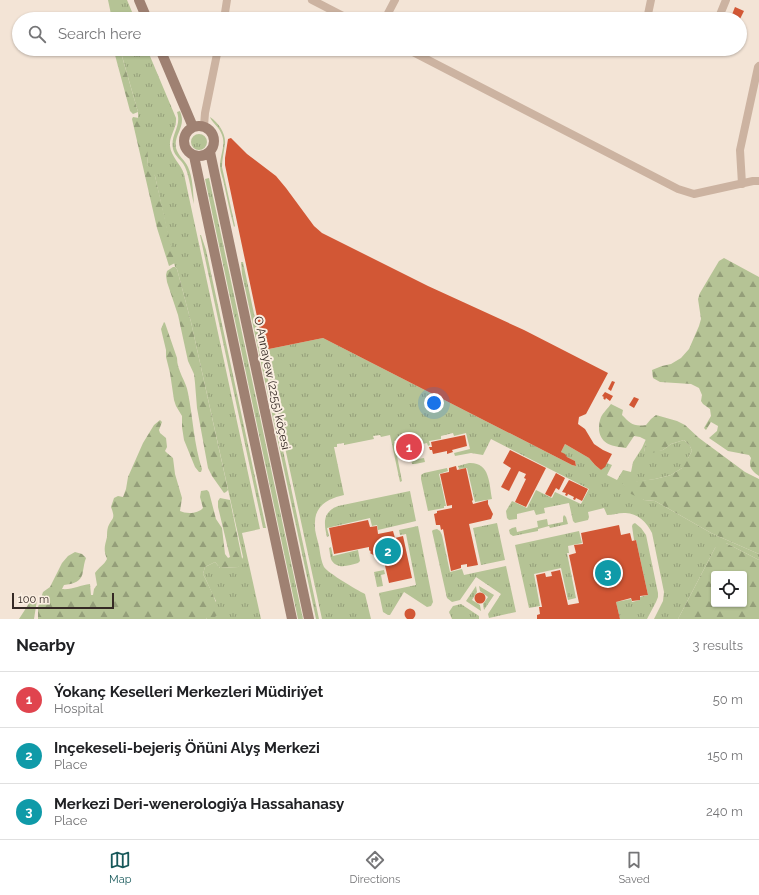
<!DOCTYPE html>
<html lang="en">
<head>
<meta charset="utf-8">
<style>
  :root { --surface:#fff; --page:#f6f6f6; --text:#202124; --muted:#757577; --line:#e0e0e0; --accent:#17585a }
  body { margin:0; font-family:Raleway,sans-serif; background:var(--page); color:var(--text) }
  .controls { position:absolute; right:12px; bottom:12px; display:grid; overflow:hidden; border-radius:4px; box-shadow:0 1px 3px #0004 }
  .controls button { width:36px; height:36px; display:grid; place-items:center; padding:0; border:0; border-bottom:1px solid var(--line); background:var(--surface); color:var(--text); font:20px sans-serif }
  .scale { position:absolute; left:12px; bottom:10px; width:102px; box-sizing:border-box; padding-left:4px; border:2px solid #352925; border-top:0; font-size:11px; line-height:14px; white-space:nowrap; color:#352925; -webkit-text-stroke:3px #fbefe2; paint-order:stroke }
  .you { position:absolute; left:434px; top:403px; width:14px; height:14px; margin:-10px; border:3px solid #fff; border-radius:50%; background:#1a73e8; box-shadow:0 0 0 6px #1a73e833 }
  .badge { display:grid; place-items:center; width:26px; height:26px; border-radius:50%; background:var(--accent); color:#fff; font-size:13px; font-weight:700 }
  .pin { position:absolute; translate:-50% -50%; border:2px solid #fff; box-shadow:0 1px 4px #0006 }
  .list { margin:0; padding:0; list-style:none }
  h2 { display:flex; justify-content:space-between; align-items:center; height:52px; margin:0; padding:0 16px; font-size:17px }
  h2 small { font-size:13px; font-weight:400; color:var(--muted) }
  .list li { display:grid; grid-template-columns:26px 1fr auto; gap:12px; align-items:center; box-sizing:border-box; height:56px; padding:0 16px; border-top:1px solid var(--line) }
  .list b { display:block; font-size:15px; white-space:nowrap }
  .list p { margin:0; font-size:13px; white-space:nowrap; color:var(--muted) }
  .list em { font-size:13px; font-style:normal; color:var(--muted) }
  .icon { flex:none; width:22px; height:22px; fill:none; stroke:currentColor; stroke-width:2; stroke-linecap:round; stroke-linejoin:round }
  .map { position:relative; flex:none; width:759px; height:619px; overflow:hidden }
  .search { position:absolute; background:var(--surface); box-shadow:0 1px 3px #0004; left:12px; right:12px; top:12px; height:44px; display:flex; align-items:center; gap:10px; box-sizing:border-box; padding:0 14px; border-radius:22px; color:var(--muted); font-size:15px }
  .sheet { height:220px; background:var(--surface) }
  nav { display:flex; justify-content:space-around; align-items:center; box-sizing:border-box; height:56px; border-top:1px solid var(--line); background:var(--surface); font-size:11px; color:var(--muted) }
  nav a { display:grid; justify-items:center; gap:2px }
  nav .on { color:var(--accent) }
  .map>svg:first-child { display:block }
</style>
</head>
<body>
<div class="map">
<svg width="759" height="619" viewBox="0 0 759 619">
  <defs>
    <pattern id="grass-tufts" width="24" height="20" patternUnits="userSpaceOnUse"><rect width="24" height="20" fill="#b5c395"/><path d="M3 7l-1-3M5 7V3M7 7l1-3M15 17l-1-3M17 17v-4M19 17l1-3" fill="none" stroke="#949e79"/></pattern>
    <pattern id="forest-firs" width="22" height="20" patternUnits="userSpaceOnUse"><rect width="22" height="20" fill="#b5c395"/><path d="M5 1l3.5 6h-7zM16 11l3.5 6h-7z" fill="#949e79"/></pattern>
  </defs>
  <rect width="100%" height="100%" fill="#f3e4d6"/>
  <path fill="url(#grass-tufts)" d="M108 0H127L135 19H112Z
    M120 49H147L176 118C177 128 169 136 170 146 171 157 181 164 184 174L260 529 242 533 261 619H206L216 601C211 592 208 583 203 574L205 567 215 562 220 568 238 567 243 557 191 322 177 269 175 267 155 176 147 165 148 156 138 118V112Z
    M180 111C181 114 182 117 182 120 182 130 174 137 176 148 178 156 185 160 188 167 193 178 193 192 194 204 191 193 190 178 185 167 182 160 175 157 173 149 170 134 182 127 177 112Z
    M210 117C219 123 226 134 225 144 224 152 222 159 222 167L235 226 234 227C230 212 227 198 224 184 223 178 220 172 220 166 220 155 226 145 222 135 219 126 212 123 210 117Z
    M191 142a8 8 0 1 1 16 0a8 8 0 1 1-16 0Z
    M209 178 303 619H298L205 179Z
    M200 235H201L206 250 266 528H263Z
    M241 262H243L319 619H316L242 274Z
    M323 338 572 465 576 466 575 461 567 457 561 452 565 444 589 458 595 465 601 470 607 463 612 465 607 475 617 480 623 470 631 472 633 462 642 448 646 439V443L644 452 663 450 671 444 684 440 690 446 692 451 688 458 682 463V468L671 475 655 479 623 484 644 500 655 501 713 534 759 554V560L726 543 715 548 678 619H654L663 601 664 592 652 533C647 522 636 512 624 513 618 513 613 515 607 515L604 508 588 512 589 517 588 520 575 523 573 521 569 503 544 508 545 513 536 515 534 510 517 514V519L509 520 507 518 506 511 512 501 527 508 536 490 552 498 555 492 581 504 589 489 491 439 483 455 471 453 455 456 454 453 470 449 466 433 454 436 453 433 441 436V439L429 441 430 445 428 446 427 443 415 446 413 440 404 441V439L394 441 402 481 400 482 390 435 381 437 380 435 373 436 374 439 344 445V443L337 444V447H334L344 495C330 498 315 505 315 522 314 530 317 538 319 546 320 552 321 561 324 567 328 573 357 590 365 594L371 619H322L264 350Z
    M417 453 418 459 424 458 425 462 415 464H412L410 454Z
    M469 463C490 462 489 483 492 499L475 502 467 468 459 469 458 466Z
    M447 468 448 471 439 474 446 506H444V508L428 511 421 479V475L424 473Z
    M410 491 416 521 378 530 377 525 372 526 370 518 327 528 329 536 327 537C324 524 322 512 338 506Z
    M564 515 566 517 568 524 550 528 549 526 538 529V531L513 536 510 534 509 530 512 528 516 527 517 532 538 527 537 521 547 519 548 525 563 522V517Z
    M497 523 505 560 481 565 473 528Z
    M635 523 641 528 646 535 658 593V597L656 602 647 619H620L616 602 631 599 632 602 640 600V597L648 595 636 540H634L632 526 633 524Z
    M418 526 433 602 431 606 427 607 404 592 390 615H388L383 612 379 593 416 585 406 534 400 535 399 530Z
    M437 529 440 531 442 535 450 572 462 569 464 575 506 566 516 612 489 618 488 614 501 594 476 577 460 600 452 602 447 598 432 531 433 530Z
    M579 531 582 543 568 546 569 553H567L576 598 568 600 561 568 534 574 540 606 529 608 515 545Z
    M331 547 333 556 358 550 360 561 358 563C350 565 338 570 332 561 330 558 330 552 329 548Z
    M384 570 385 574 381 575 383 586 377 587 374 572Z
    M476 586 477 592 472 600 480 605 481 611 466 601Z
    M479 586 494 595 484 610 483 604 488 597 480 591Z
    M461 604 479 616V619H452L449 612 453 606Z"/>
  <path fill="url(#forest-firs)" fill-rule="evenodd" d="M116 53H121L138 112 133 114 130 111 115 55Z
    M133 117 139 118 147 149 148 156 147 165 153 170 155 176 175 263 169 266 157 228 132 119Z
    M724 258 759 277V476C752 471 748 467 751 458L749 455 728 451 709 438 717 431 718 426 711 422 706 430 704 428 711 416 710 409 703 404 701 401 702 395 699 388 691 384 660 382 653 378 652 370 662 366 671 364 681 358 689 349 699 326 701 319 698 299 700 293 719 261Z
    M173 267H175L177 269 191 322 228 490 226 492 224 493 212 476 208 468 197 408 195 383 194 374 188 361 178 315 167 282 166 275 167 271Z
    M164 322 165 323 177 358C177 371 186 381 188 393 193 418 194 445 202 469L201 472H199L195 467 184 440 182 427V416L176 406 174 400 170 373 166 357V350L161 329Z
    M611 404 623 410 622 415C630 423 633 427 646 425L651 419 656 415 677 421 685 425 699 438 745 472 759 479V554L713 534 655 501 644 500 631 494 622 483 655 479 671 475 682 468V463L679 459 688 458 692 451 690 446 684 440 671 444 663 450 648 454 644 452 646 443V440L640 437 634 436 626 448C613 446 601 445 599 430 599 426 599 422 601 417 603 413 608 408 611 404Z
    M160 420 162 422 159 430 160 433 166 438 167 447 165 451 167 453 173 458 175 474 182 498 180 511C186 514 198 514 203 508L200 497 201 491 207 490 209 492 216 519 222 528 225 554 228 558 230 557 218 507V501L220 498 230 500 243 563 238 567 220 568 215 562 205 567 203 574C209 586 216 599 219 613L215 617 206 618V619H38V607L43 592 50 587 62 563 68 556 75 552 82 554 86 558C84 563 84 566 83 571 82 582 73 584 64 585L62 589C72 590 80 585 90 584L91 595H93L94 589 97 585 95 573C99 567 104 565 107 559 103 549 105 546 107 537 107 534 107 530 108 527 112 517 116 520 111 507L114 498 118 496 123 497 126 489 128 477 143 443 154 425Z
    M720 543H726L759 560V619H678L715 548ZM714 574H744V604H714Z
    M32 600H37L34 619H19L28 605Z"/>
  <path fill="#d25735" d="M735 7 744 11 740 19H735L731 17Z
    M231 138 247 154 276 176 286 188 314 226 322 233 428 286 524 330 608 373 586 414 579 417 578 424 585 429 594 444 603 450 612 454 605 467 601 470 595 465 589 458 565 444 561 452 565 454 567 457 575 461 576 466 572 465 323 338 264 350 225 165V158L228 139Z
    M612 381 615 382 611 391 608 389Z
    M605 392 613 396 610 401 606 398 605 400 603 398 604 397 602 396Z
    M634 397 639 399 634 408 629 405Z
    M465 435 467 446 452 450 453 452 447 454V451L433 454 432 450H430L429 447H432L431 442Z
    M404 440V442L413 440 416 452 410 453 409 448 405 449 407 457 400 458 397 442Z
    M510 450 546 468 526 507 515 502 526 479 524 478 526 474 519 471 509 491 501 487 511 468 503 463Z
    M456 466 457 470 466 468 473 500 472 501 473 504 488 500V504L493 514 491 519 469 524 478 565 467 567V564L461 565V568L451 571 443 529 441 530 440 525H436L434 514 437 513V511L452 508V505L447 506 440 474 449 472V468Z
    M556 473 565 478 559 490 556 488 551 497 545 494Z
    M569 480 588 489 582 501 576 498 575 500 573 499 574 497 568 494 567 496 565 495 566 493 562 492Z
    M368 520 370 527 377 526 378 534 393 531 395 538 403 536 412 578 389 583 383 557 381 558 379 557 378 558 370 553 371 552 369 550V547L334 554 329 528Z
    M619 525 621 535 630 533 632 541 636 540 648 595 640 596V600L632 601 631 598 616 602 620 619H537V615L540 614 539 607H542L536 575 545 573 546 577 552 576 551 572 560 570 568 605 579 603 569 555 576 553 574 545 583 544 581 533Z
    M474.5 598a5.5 5.5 0 1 1 11 0a5.5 5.5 0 1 1-11 0Z
    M404.5 614a5.5 5.5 0 1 1 11 0a5.5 5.5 0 1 1-11 0Z"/>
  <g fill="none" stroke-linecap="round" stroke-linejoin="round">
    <path stroke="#ccb3a1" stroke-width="8" d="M312 0 349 19
      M719 17 726 0
      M224 19 227 0
      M385 19 395 0
      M647 19 651 0
      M407 49 678 189 694 194 753 181H759
      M641 50V49
      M204 126 205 113 218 49
      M742 184 740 150 758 67 759 66"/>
    <path stroke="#9f8172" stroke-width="10" d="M139 0 147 19
      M160 49 193 127
      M184 141a15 15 0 1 1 30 0a15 15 0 1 1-30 0Z
      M210 152 309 619
      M194 156 292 619"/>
  </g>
  <g text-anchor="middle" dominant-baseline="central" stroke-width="4" stroke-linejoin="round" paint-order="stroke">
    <g font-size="12" fill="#352925" stroke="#fbefe2">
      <text transform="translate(272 383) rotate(78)">O Annaýew (2255) köçesi</text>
    </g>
  </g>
</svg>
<div class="controls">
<button><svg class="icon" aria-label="locate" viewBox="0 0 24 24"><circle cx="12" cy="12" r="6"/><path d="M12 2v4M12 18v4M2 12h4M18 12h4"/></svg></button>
</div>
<div class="scale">100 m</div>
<div class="you"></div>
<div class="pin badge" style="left:409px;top:447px;background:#e0444e">1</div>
<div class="pin badge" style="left:388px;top:551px;background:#0f9aa8">2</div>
<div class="pin badge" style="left:608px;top:573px;background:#0f9aa8">3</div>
<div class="search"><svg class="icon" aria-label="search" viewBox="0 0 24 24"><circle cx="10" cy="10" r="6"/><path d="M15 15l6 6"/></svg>Search here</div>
</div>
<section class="sheet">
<h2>Nearby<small>3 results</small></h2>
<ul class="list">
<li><span class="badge" style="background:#e0444e">1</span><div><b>Ýokanç Keselleri Merkezleri Müdiriýet</b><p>Hospital</p></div><em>50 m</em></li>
<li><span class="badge" style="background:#0f9aa8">2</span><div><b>Inçekeseli-bejeriş Öňüni Alyş Merkezi</b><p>Place</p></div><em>150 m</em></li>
<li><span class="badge" style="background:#0f9aa8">3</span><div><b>Merkezi Deri-wenerologiýa Hassahanasy</b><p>Place</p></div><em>240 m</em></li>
</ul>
</section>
<nav>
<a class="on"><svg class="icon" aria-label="map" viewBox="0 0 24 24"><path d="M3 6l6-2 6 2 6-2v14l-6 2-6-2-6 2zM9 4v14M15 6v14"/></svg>Map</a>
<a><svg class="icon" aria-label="directions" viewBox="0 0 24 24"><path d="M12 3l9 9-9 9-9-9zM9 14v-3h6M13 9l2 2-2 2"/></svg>Directions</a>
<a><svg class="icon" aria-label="saved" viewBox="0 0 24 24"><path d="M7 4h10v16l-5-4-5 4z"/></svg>Saved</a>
</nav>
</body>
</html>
